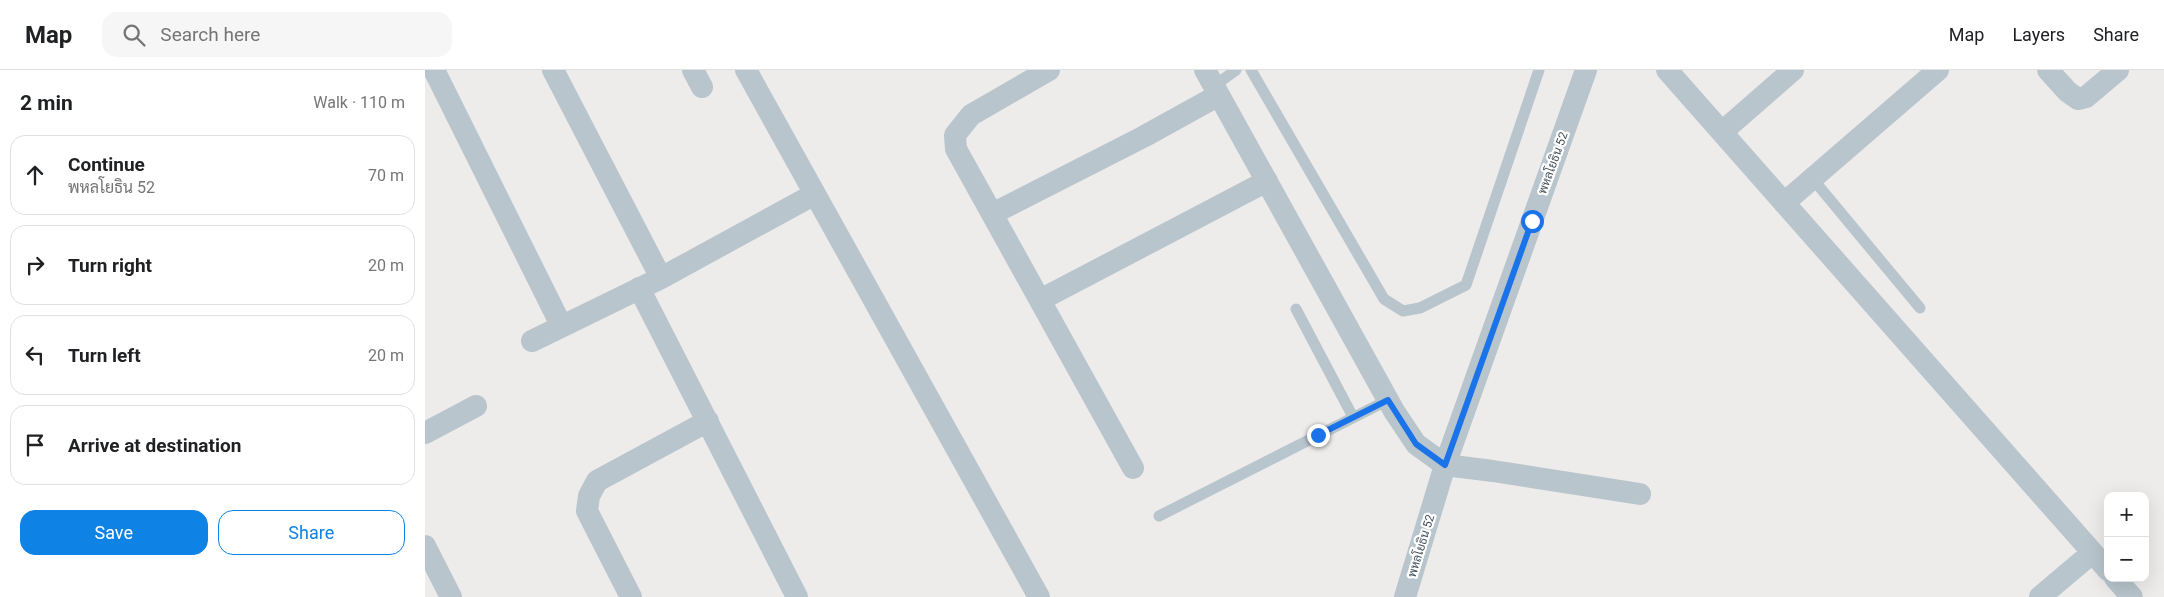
<!DOCTYPE html>
<html lang="en">
<head>
<meta charset="utf-8">
<style>
  :root { --surface:#fff; --page:#f6f6f6; --text:#202124; --muted:#757577; --line:#e0e0e0; --accent:#0e82e5 }
  body { margin:0; font-family:Roboto,Sarabun,sans-serif; background:var(--page); color:var(--text) }
  .controls { position:absolute; right:15px; bottom:15px; display:grid; overflow:hidden; border-radius:10px; box-shadow:0 5px 20px #0002 }
  .controls button { width:45px; height:45px; display:grid; place-items:center; padding:0; border:0; border-bottom:1px solid var(--line); background:var(--surface); color:var(--text); font:25px sans-serif }
  .stop { position:absolute; width:15px; height:15px; margin:-11px; border:4px solid #1a73e8; border-radius:50%; background:#fff }
  .stop.end { background:#1a73e8; border-color:#fff; box-shadow:0 1px 5px #0008 }
  .list { margin:0; padding:0; list-style:none }
  h2 { display:flex; justify-content:space-between; align-items:center; height:65px; margin:0; padding:0 20px; font-size:21px }
  h2 small { font-size:16px; font-weight:400; color:var(--muted) }
  .list li { display:grid; grid-template-columns:32px 1fr auto; gap:15px; align-items:center; box-sizing:border-box; height:80px; margin:0 10px 10px; padding:0 10px; border:1px solid var(--line); border-radius:15px }
  .list b { display:block; font-size:19px; white-space:nowrap }
  .list p { margin:0; font-size:16px; white-space:nowrap; color:var(--muted) }
  .list em { font-size:16px; font-style:normal; color:var(--muted) }
  .actions { display:flex; gap:10px; padding:15px 20px }
  .actions a { flex:1; padding:11px 0; border:1px solid var(--accent); border-radius:15px; text-align:center; font-size:18px; color:var(--accent) }
  .actions .main { background:var(--accent); color:#fff }
  .icon { flex:none; width:28px; height:28px; fill:none; stroke:currentColor; stroke-width:2; stroke-linecap:round; stroke-linejoin:round }
  .map { position:relative; flex:none; width:1739px; height:527px; overflow:hidden }
  header { display:flex; align-items:center; gap:30px; box-sizing:border-box; height:70px; padding:0 25px; background:var(--surface); border-bottom:1px solid var(--line) }
  header strong { font-size:24px }
  nav { display:flex; gap:28px; margin-inline-start:auto; font-size:18px }
  .search { width:350px; height:45px; background:var(--page); display:flex; align-items:center; gap:12px; box-sizing:border-box; padding:0 18px; border-radius:15px; color:var(--muted); font-size:19px }
  main { display:flex }
  aside { flex:1; background:var(--surface) }
  .map>svg:first-child { display:block }
</style>
</head>
<body>
<header>
<strong>Map</strong>
<div class="search"><svg class="icon" aria-label="search" viewBox="0 0 24 24"><circle cx="10" cy="10" r="6"/><path d="M15 15l6 6"/></svg>Search here</div>
<nav><a>Map</a><a>Layers</a><a>Share</a></nav>
</header>
<main>
<aside>
<h2>2 min<small>Walk · 110 m</small></h2>
<ul class="list">
<li><svg class="icon" aria-label="ahead" viewBox="0 0 24 24"><path d="M12 20V5M6 11l6-6 6 6"/></svg><div><b>Continue</b><p>พหลโยธิน 52</p></div><em>70 m</em></li>
<li><svg class="icon" aria-label="right" viewBox="0 0 24 24"><path d="M7 20v-9h11M14 6l5 5-5 5"/></svg><div><b>Turn right</b></div><em>20 m</em></li>
<li><svg class="icon" aria-label="left" viewBox="0 0 24 24"><path d="M17 20v-9H6M10 6l-5 5 5 5"/></svg><div><b>Turn left</b></div><em>20 m</em></li>
<li><svg class="icon" aria-label="arrive" viewBox="0 0 24 24"><path d="M6 21V4h12l-3 4 3 4H6"/></svg><div><b>Arrive at destination</b></div></li>
</ul>
<div class="actions"><a class="main">Save</a><a>Share</a></div>
</aside>
<div class="map">
<svg width="1739" height="527" viewBox="0 0 1739 527">
  <rect width="100%" height="100%" fill="#eeebeb"/>
  <g fill="none" stroke-linecap="round" stroke-linejoin="round">
    <path stroke="#b8c5cc" stroke-width="11" d="M826 0 959 229 978 241 995 238 1041 215 1114 0
      M789 16 811 0
      M1387 108 1495 238
      M871 239 928 347
      M734 446 963 330"/>
    <path stroke="#b8c5cc" stroke-width="22" d="M9 0 136 255
      M128 0 236 208
      M268 0 277 17
      M321 0 614 527
      M624 0 546 45 530 65 531 79 708 398
      M780 0 969 341 991 374 1020 395 1068 401 1215 424
      M1242 0 1683 500
      M1623 0 1643 22 1653 29 1661 27 1693 0
      M1297 62 1368 0
      M1359 133 1513 0
      M567 144 718 67 794 25
      M214 218 372 527
      M615 230 842 111
      M107 271 236 208 388 125
      M0 363 51 336
      M0 476 26 527
      M1690 508 1707 527
      M206 527 162 441 164 426 172 411 283 351
      M980 527 1020 395 1161 0
      M1615 527 1667 483"/>
  </g>
  <g fill="none" stroke-linecap="round" stroke-linejoin="round">
    <path stroke="#1a73e8" stroke-width="6" d="M893 365 963 330 991 374 1020 395 1107 151"/>
  </g>
  <g text-anchor="middle" dominant-baseline="central" stroke-width="4.5" stroke-linejoin="round" paint-order="stroke">
    <g font-size="12" fill="#43515a" stroke="#fff">
      <text transform="translate(1128 93) rotate(-70)">พหลโยธิน 52</text>
      <text transform="translate(996 476) rotate(-73)">พหลโยธิน 52</text>
    </g>
  </g>
</svg>
<div class="controls">
<button>+</button>
<button>−</button>
</div>
<div class="stop" style="left:1107px;top:151px"></div>
<div class="stop end" style="left:893px;top:365px"></div>
</div>
</main>
</body>
</html>
